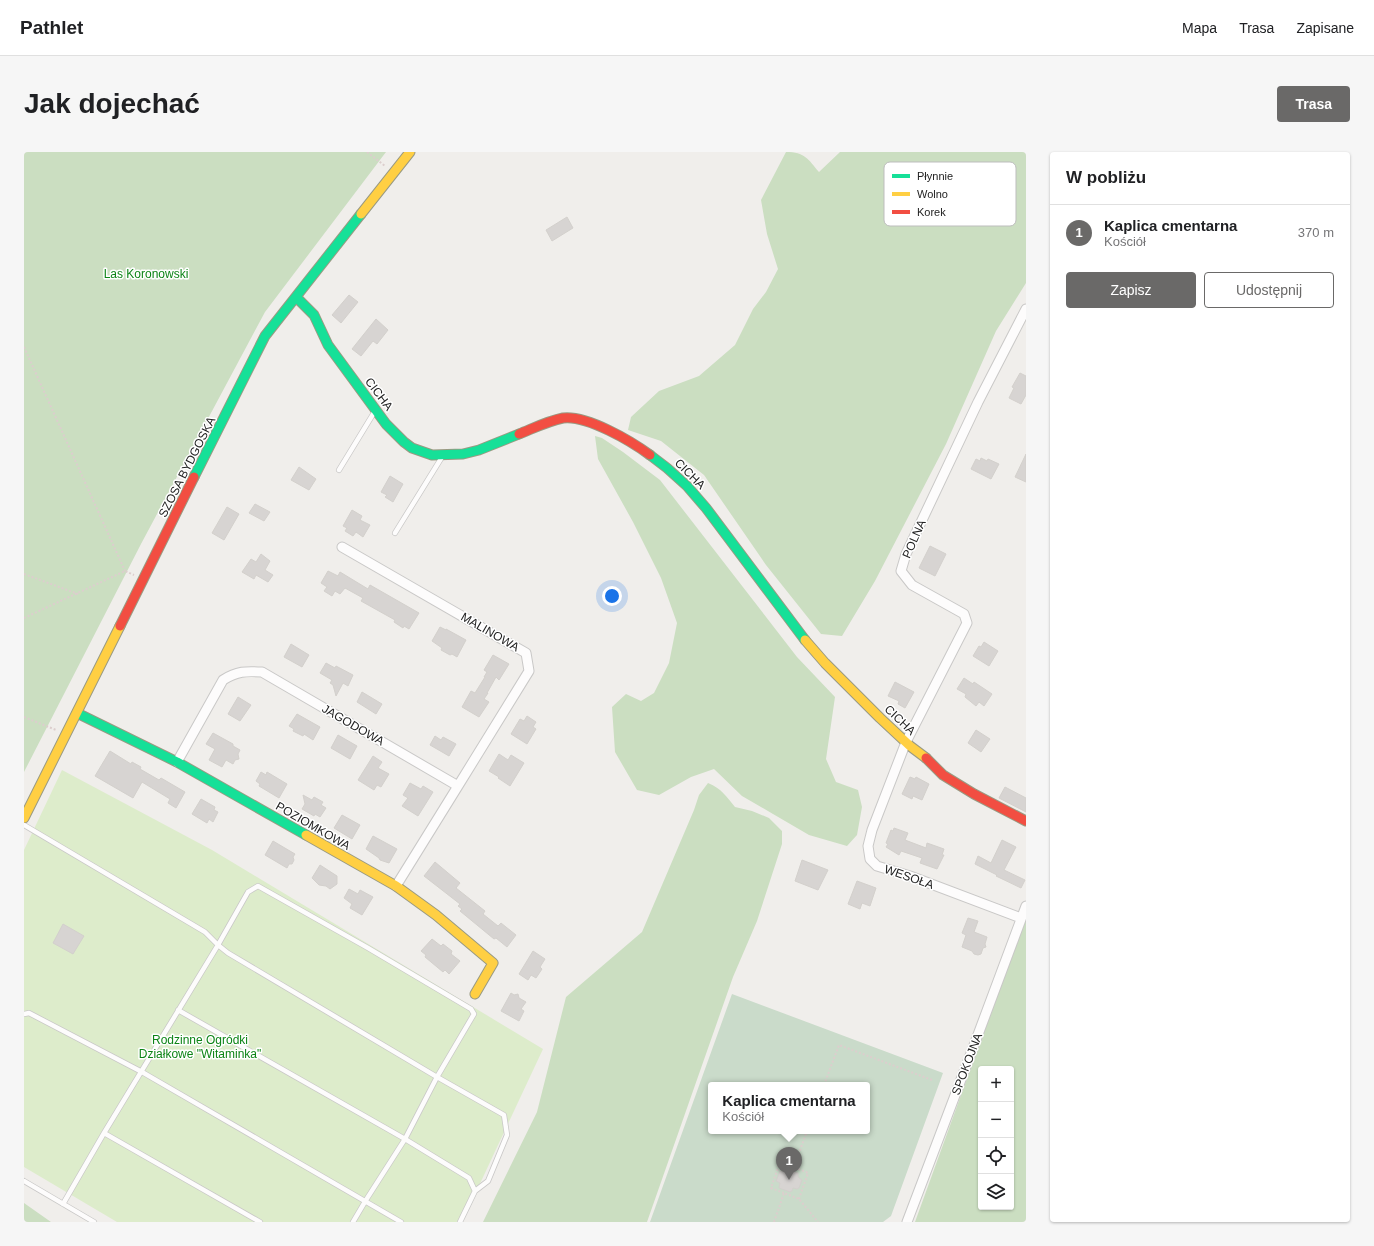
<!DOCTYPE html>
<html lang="pl">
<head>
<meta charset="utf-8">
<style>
  :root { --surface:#fff; --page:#f6f6f6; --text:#202124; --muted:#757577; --line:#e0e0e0; --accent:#6a6968 }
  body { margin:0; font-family:Arial,sans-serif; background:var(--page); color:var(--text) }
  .controls { position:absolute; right:12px; bottom:12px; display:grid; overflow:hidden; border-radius:4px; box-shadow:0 1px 3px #0004 }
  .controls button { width:36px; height:36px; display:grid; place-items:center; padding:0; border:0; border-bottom:1px solid var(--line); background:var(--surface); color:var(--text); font:20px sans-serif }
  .you { position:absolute; left:588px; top:444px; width:14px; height:14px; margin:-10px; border:3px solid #fff; border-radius:50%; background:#1a73e8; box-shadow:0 0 0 6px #1a73e833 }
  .badge { display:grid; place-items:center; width:26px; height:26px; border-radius:50%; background:var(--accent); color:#fff; font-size:13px; font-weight:700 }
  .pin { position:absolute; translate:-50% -33px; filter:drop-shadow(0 1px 2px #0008) }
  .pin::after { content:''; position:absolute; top:21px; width:14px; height:12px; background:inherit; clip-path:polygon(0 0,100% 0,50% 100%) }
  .popup { position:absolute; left:684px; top:930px; width:162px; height:52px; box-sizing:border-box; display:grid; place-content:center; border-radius:4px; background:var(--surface); filter:drop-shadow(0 1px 3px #0005); font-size:13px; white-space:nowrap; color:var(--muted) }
  .popup b { font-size:15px; color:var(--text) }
  .popup::after { content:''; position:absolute; left:50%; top:100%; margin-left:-8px; border:8px solid transparent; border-top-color:var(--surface) }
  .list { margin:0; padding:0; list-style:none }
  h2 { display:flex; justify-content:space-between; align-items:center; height:52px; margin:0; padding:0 16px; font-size:17px }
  h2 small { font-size:13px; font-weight:400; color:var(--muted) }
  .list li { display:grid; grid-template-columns:26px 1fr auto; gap:12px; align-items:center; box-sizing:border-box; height:56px; padding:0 16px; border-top:1px solid var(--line) }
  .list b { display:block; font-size:15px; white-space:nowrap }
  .list p { margin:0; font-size:13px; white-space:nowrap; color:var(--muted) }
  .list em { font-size:13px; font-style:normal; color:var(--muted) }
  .actions { display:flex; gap:8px; padding:12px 16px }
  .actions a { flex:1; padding:9px 0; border:1px solid var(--accent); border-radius:4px; text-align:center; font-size:14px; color:var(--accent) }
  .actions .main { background:var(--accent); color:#fff }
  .icon { flex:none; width:22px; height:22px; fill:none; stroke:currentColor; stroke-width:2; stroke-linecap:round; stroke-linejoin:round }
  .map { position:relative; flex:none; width:1002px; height:1070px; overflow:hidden; border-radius:4px }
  header { display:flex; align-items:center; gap:24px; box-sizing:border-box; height:56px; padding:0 20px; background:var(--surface); border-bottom:1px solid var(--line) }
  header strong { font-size:19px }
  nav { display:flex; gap:22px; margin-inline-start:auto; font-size:14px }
  .intro { display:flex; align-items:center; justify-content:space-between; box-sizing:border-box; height:96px; padding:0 24px }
  h1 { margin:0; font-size:28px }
  .button { padding:10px 18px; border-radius:4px; background:var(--accent); color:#fff; font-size:14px; font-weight:700 }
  main { display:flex; gap:24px; padding:0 24px }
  aside { flex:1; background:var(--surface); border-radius:4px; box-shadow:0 1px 3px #0004 }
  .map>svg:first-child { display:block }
</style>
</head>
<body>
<header>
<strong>Pathlet</strong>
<nav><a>Mapa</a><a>Trasa</a><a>Zapisane</a></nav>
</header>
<div class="intro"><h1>Jak dojechać</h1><a class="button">Trasa</a></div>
<main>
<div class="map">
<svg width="1002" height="1070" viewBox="0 0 1002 1070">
  <rect width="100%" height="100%" fill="#f0eeeb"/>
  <path fill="#ddeccb" d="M38 618 188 698 519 897 438 1070H93L0 1015V698Z"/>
  <path fill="#cbdec1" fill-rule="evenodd" d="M0 0H362L241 160 117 392 0 620Z
    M762 0C781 0 784 7 795 20L816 0H1002V131L972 179 922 292 851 429 818 484 797 482 742 413 680 323 637 289 604 278 607 265 635 239 675 224 711 193 729 157 742 140 754 117 743 82 737 48Z
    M571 284 578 286 599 300 636 328 773 505 811 545 802 607 812 630 834 638 838 655 833 683 823 694 785 683 749 662 718 644 690 617 667 625 635 643 613 638 591 600 588 555 602 542 617 549 630 541 645 511 653 471 637 426 609 370 574 307Z
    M684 631C698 637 702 644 711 655L728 659 745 666 758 679V692L733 769 709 825 623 1070H459L513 960 542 845 618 780 670 658 675 643Z
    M1002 764V1070H891ZM957 917H987V1055H957Z
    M0 1051 27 1070H0Z"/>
  <path fill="#cadbca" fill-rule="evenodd" d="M708 842 919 921 867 1064 859 1070H626ZM687 933H843V979H687Z"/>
  <path fill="#d7d4d2" stroke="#d3d0cc" d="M543 65 549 76 528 89 522 78Z
    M325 143 334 150 317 171 308 163Z
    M352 167 364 178 353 192 349 189 337 204 328 197Z
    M996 221 1002 224V243L997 252 985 246 990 236 988 235Z
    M1002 302V330L991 325Z
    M957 306 963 309 964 307 975 312 967 327 947 317 952 307 956 309Z
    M275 315 292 327 285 338 267 328Z
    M366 324 379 332 369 350 361 345 363 343 357 340Z
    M231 352 246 360 240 369 225 361Z
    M203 355 215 362 200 388 188 381Z
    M328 358 338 364 336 368 346 373 339 385 332 380 329 384 321 379 323 376 319 374Z
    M906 394 922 402 911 424 895 416Z
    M237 402 246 409 241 418 249 423 244 430 232 423 230 427 218 420 227 407 232 410Z
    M304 419 314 424 316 420 344 437 346 433 395 461 385 477 380 474 379 476 370 470 371 468 337 449 339 446 321 436 316 442 311 439 308 444 300 439 303 435 297 431Z
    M416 475 422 478V477L442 488 433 505 428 502 426 503 417 498 418 496 408 489Z
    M960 490 974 499 965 514 949 504 955 494 957 495Z
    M267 492 285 503 278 515 260 505Z
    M469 503 485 512 475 528 472 525 463 541H464L460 547 465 550 455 565 438 555 447 539 451 541 461 525H460L463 520 460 518Z
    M302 511 311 516 312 514 329 523 324 534 319 531 312 544 309 533 306 531 308 528 296 521Z
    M940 526 949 532 950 530 968 542 960 554 955 550 952 554 941 545 942 542 933 537Z
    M871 530 890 540 881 556 874 552 875 549 864 544Z
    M338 540 358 552 352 562 333 550Z
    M214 545 227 553 216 569 204 562Z
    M273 562 296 575 289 588 280 582 279 584 269 579 270 577 265 574Z
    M503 564 512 570 509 575 512 577 503 592 487 582 496 567 500 569Z
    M952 578 966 587 957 600 944 591Z
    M189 581 209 592V594L216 598 214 602 215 607 211 608 209 612 202 608 198 615 185 608 191 597 182 592Z
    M314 583 333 594 326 607 307 596Z
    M411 584 417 588 419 585 432 592 425 604 406 593Z
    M86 599 107 612 108 610 117 615 116 617 135 628 137 626 161 640 152 656 144 651 146 647 118 630 109 646 71 624Z
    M475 602 484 608 487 603 500 611 486 634 474 626 475 625 465 619Z
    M349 604 358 610 354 616 365 622 357 635 353 633 350 638 334 628Z
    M237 620 242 623 243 620 263 632 255 646 235 634 236 632 232 629Z
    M886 625 891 627 892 625 905 632 898 648 889 644 888 647 878 642Z
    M386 631 397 637 399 634 409 640 394 664 378 654 384 646 379 643Z
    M981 635 1002 646V660L975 646Z
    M279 643 288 648 290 645 299 650 297 653 302 656 296 665 291 662 290 664 278 657 281 652Z
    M177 647 191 655 190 658 194 660 189 670 185 667 183 671 168 662Z
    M318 663 336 673 328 687 310 676Z
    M870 676 884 681 881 688 902 696 903 691 920 697 918 703H920L913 717 896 711 898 706 877 699 875 703 862 695 864 692 862 691 867 678 869 679Z
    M349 684 373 697 365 711 356 708 355 706 342 697Z
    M978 688 992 695 980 718 1001 728 997 736 972 724 973 723 951 712 954 704 967 711Z
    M249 689 271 702 269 705 270 708 268 712H265L263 716 241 703Z
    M778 708 804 718 794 738 771 729Z
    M411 710 436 731 432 736 461 759 459 762 474 774 477 771 492 783 483 795 472 786 470 787 436 759 438 757 434 754 436 752 400 724Z
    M296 713 313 724V732L306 737 302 734 295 733 288 726Z
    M833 729 852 736 846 754 838 751 836 757 824 752Z
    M325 737 334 742 336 738 349 745 338 763 326 756 328 752 320 746Z
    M944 766 954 769 950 780 963 785 961 792 962 795 959 796 957 802 954 803 950 802 948 799 938 795 942 783 938 781Z
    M39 772 60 784 49 802 29 791Z
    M408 787 417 794 419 792 428 799 427 802 436 809 425 822 421 818 419 820 401 805 402 803 397 799Z
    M509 799 521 807 516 815 518 817 512 826 507 823 504 828 495 822Z
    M487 841 490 843 494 842 495 846 502 850 497 857 500 859 495 869 477 859Z
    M761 1017 774 1021V1025L778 1028 775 1036 773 1037 769 1036 768 1039 766 1040 755 1036 756 1031 752 1029 756 1019 760 1020Z"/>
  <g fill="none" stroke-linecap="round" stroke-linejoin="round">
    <g stroke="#c9c8c7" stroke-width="6">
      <path id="lane" d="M315 318 351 259
        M371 381 418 305
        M0 673 181 780 194 793 204 801 413 925 480 963 483 983 464 1029 451 1039
        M154 858 381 987 445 1026 451 1039 436 1070
        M0 862 5 861 118 920 377 1070
        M80 981 236 1070
        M0 1029 70 1070
        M39 1052 80 981 194 793 224 740 234 734 344 796 447 857 450 862 413 925 381 987 342 1048 329 1070"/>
    </g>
    <g stroke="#c9c8c7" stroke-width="11">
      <path id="street" d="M318 395 502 501 505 519 434 634
        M153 610 199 528C213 519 222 519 238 520L434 634 372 734
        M997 766 886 724 853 714 846 707 844 694 848 678 882 590 943 471 940 462 888 433 877 419 882 402 954 250 1002 157
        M883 1070 952 888 1002 754"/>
    </g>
    <g stroke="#999a82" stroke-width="11">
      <path id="fast" d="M272 145 290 163 304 193 362 272 380 290 388 296 408 303 439 302 455 298 495 282
        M626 303 643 316 663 334 682 356 781 488
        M170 325 241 184 337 62
        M53 561 153 610 282 683"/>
    </g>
    <g stroke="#999a82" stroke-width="11">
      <path id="slow" d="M337 62 386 0
        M781 488 801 511 856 566 886 594 902 606
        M0 666 96 474
        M282 683 372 734 412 763 469 811 451 842"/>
    </g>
    <g stroke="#999a82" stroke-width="11">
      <path id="jam" d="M495 282C510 276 524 269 539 266 563 263 607 289 626 303
        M96 474 170 325
        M902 606 919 623 950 642 1002 669"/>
    </g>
    <path stroke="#dccecd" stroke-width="2" stroke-dasharray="2 2" stroke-linecap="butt" d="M343 0 361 14
      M0 195 101 419
      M0 422 54 442
      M0 466 101 419 110 423
      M0 565 32 578
      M800 933 815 893 908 928
      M760 1041 747 1036 756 1010 770 1015
      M775 1047 784 1021 770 1015 783 979
      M750 1070 760 1041 775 1047 794 1070"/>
    <use href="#lane" stroke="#fdfcfc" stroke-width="4.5"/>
    <use href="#street" stroke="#fdfcfc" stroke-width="9"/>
    <use href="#fast" stroke="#16e098" stroke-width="9"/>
    <use href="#slow" stroke="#ffcf43" stroke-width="9"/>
    <use href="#jam" stroke="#f24e42" stroke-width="9"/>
  </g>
  <g text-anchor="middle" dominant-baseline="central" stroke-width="3" stroke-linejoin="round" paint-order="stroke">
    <g font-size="12" fill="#0c8416" stroke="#fff">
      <text x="122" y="122">Las Koronowski</text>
      <text x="176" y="888">Rodzinne Ogródki<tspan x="176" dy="14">Działkowe "Witaminka"</tspan></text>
    </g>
    <g font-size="12" fill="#222" stroke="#fff">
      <text transform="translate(355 242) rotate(53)">CICHA</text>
      <text transform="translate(163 315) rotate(-63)">SZOSA BYDGOSKA</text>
      <text transform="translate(666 322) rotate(45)">CICHA</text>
      <text transform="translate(890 387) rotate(-66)">POLNA</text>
      <text transform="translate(466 480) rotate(30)">MALINOWA</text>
      <text transform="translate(876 568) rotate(44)">CICHA</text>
      <text transform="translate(329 573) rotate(30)">JAGODOWA</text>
      <text transform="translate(289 674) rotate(30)">POZIOMKOWA</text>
      <text transform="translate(885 725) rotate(19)">WESOŁA</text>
      <text transform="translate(943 912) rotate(-69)">SPOKOJNA</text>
    </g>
  </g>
  <rect x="860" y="10" width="132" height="64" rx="6" fill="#fff" stroke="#bdbdbd" stroke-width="1"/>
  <rect x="868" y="22" width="18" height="4" fill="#16e098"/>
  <rect x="868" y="40" width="18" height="4" fill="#ffcf43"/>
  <rect x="868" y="58" width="18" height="4" fill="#f24e42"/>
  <g font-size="11" fill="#222">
    <text x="893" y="28">Płynnie</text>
    <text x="893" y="46">Wolno</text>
    <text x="893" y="64">Korek</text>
  </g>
</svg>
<div class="controls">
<button>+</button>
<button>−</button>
<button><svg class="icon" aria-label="locate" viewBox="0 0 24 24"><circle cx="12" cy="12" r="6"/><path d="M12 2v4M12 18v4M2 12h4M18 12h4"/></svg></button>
<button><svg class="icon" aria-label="layers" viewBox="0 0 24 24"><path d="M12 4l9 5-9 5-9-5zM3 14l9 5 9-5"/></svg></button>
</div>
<div class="you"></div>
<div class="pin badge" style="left:765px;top:1028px">1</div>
<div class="popup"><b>Kaplica cmentarna</b>Kościół</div>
</div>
<aside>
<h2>W pobliżu<small></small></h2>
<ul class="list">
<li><span class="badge">1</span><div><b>Kaplica cmentarna</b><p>Kościół</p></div><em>370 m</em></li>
</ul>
<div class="actions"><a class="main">Zapisz</a><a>Udostępnij</a></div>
</aside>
</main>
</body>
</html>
